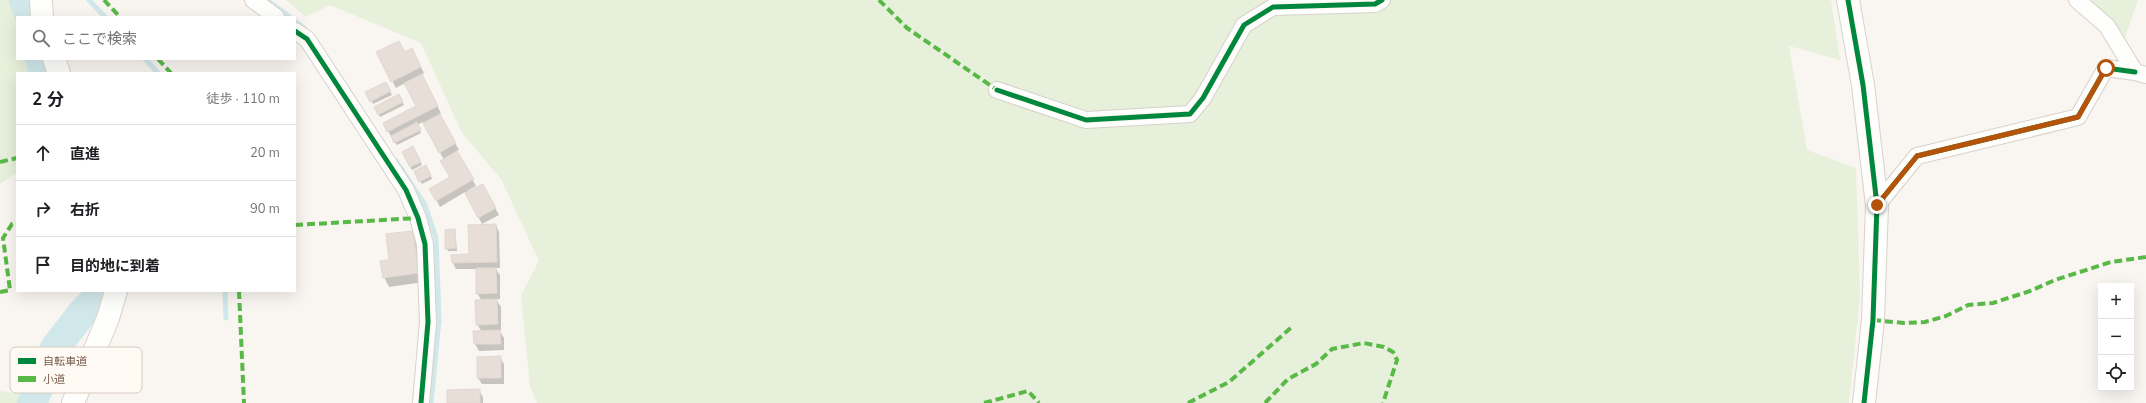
<!DOCTYPE html>
<html lang="ja">
<head>
<meta charset="utf-8">
<style>
  :root { --surface:#fff; --page:#f2f2f2; --text:#202124; --muted:#757577; --line:#e0e0e0 }
  body { margin:0; font-family:"Nunito Sans","Noto Sans JP",sans-serif; background:var(--page); color:var(--text) }
  .controls { position:absolute; right:12px; bottom:12px; display:grid; overflow:hidden; border-radius:0px; box-shadow:0 4px 16px #0002 }
  .controls button { width:36px; height:36px; display:grid; place-items:center; padding:0; border:0; border-bottom:1px solid var(--line); background:var(--surface); color:var(--text); font:20px sans-serif }
  .stop { position:absolute; width:12px; height:12px; margin:-9px; border:3px solid #b45309; border-radius:50%; background:#fff }
  .stop.end { background:#b45309; border-color:#fff; box-shadow:0 1px 4px #0008 }
  .list { margin:0; padding:0; list-style:none }
  h2 { display:flex; justify-content:space-between; align-items:center; height:52px; margin:0; padding:0 16px; font-size:17px }
  h2 small { font-size:13px; font-weight:400; color:var(--muted) }
  .list li { display:grid; grid-template-columns:26px 1fr auto; gap:12px; align-items:center; box-sizing:border-box; height:56px; padding:0 16px; border-top:1px solid var(--line) }
  .list b { display:block; font-size:15px; white-space:nowrap }
  .list em { font-size:13px; font-style:normal; color:var(--muted) }
  .icon { flex:none; width:22px; height:22px; fill:none; stroke:currentColor; stroke-width:2; stroke-linecap:round; stroke-linejoin:round }
  .map { position:relative; flex:none; width:2146px; height:403px; overflow:hidden }
  .search { position:absolute; background:var(--surface); box-shadow:0 4px 16px #0002; left:16px; top:16px; width:280px; height:44px; display:flex; align-items:center; gap:10px; box-sizing:border-box; padding:0 14px; border-radius:0px; color:var(--muted); font-size:15px }
  .panel { position:absolute; background:var(--surface); box-shadow:0 4px 16px #0002; left:16px; top:72px; width:280px; height:220px; border-radius:0px }
  .map>svg:first-child { display:block }
</style>
</head>
<body>
<div class="map">
<svg width="2146" height="403" viewBox="0 0 2146 403">
  <rect width="100%" height="100%" fill="#f9f5f0"/>
  <path fill="#e7f0db" d="M0 0H14L20 17H17V59H33L37 73H17V172L0 184Z
    M286 0H1831L1840 60 1789 46 1807 150 1856 168 1860 297 1849 403H537L530 387 521 295 539 261 501 179 462 133 421 43 330 5 306 17Z
    M2086 0H2138L2122 46Z
    M0 391 28 395V403H0Z"/>
  <path fill="#0003" d="M377 53H405L415 56 424 73 421 75 441 113 439 114 459 150 456 151 476 186 467 191 468 193 486 191 499 215 482 224 465 192 440 207 431 190 451 178 444 160 423 122 417 125 421 133 397 145 392 138 384 124 417 107 405 83 396 88Z
    M386 83 392 95 373 104 367 93Z
    M399 95 404 105 380 117 375 107Z
    M413 147 422 165 412 170 403 152Z
    M428 169 432 179 422 184 415 172Z
    M496 225 499 232 500 268H495L500 275V299H496L501 307V330H499L504 338V350L479 351 475 344 474 332H482L477 324 482 301 477 293V269H456L453 263 470 255Z
    M455 230 457 251H448L446 248Z
    M413 232 418 241 424 282 389 287 384 277 390 260Z
    M500 357 504 364V384H482L478 378Z
    M479 390 483 397V403H448Z"/>
  <g fill="none" stroke-linecap="round" stroke-linejoin="round">
    <path stroke="#d0e8ea" stroke-width="5" d="M89 0 105 17
      M267 0 290 17
      M295 21 304 28
      M145 59 158 73
      M396 161 425 205 436 238 439 320 431 403
      M225 291 226 318"/>
    <path stroke="#d0e8ea" stroke-width="30" d="M24 0 30 17
      M40 59 44 73
      M32 403 55 348 83 312 93 302 100 291"/>
  </g>
  <path fill="#e6ded7" stroke="#e2d8d2" d="M399 41 405 52 412 48 421 67 391 82 376 52Z
    M422 74 438 106 387 132 383 123 416 106 404 83Z
    M386 82 391 91 370 102 365 92Z
    M399 94 403 102 378 115 374 107Z
    M440 114 456 143 439 153 423 123Z
    M417 122 421 130 394 143 391 136Z
    M413 146 421 162 410 167 402 152Z
    M457 151 474 179 436 201 429 189 450 177 440 161Z
    M426 165 431 176 419 182 414 171Z
    M483 184 496 208 478 218 465 193Z
    M496 224 497 262 452 263 451 255 469 254 468 225Z
    M455 229 456 248 445 249V230Z
    M413 231 419 273 383 278 380 261 389 260 386 234Z
    M476 268H496L497 293 476 294Z
    M497 299 498 324 476 325 475 300Z
    M500 330 501 344H474L473 331Z
    M501 356V378H477V357Z
    M480 389V403H447V390Z"/>
  <g fill="none" stroke-linecap="round" stroke-linejoin="round">
    <g stroke="#d7d1cb" stroke-width="18">
      <path id="street" d="M253 0 276 17
        M2077 0 2107 26 2135 72 2146 75
        M295 31 307 39 406 190 418 218 425 244 428 322 421 403
        M997 90 1086 120 1190 114 1203 98 1244 25 1273 7 1375 4 1382 0
        M1877 205 1917 156 2078 117 2106 68 2135 72"/>
    </g>
    <g stroke="#d9d2cb" stroke-width="24">
      <path id="secondary" d="M41 0 42 17
        M1848 0 1863 85 1877 205 1873 320 1864 403
        M54 59 59 73
        M73 403 108 318 116 291"/>
    </g>
    <use href="#street" stroke="#fefefd" stroke-width="16"/>
    <use href="#secondary" stroke="#fefefd" stroke-width="22"/>
    <path stroke="#58b947" stroke-width="4" stroke-dasharray="8 4" stroke-linecap="butt" d="M104 0 120 17
      M879 0 907 28 997 90
      M158 59 171 73
      M0 162 17 158
      M295 225 418 218
      M239 291 244 403
      M0 292 10 290 3 238 12 224 17 223
      M1873 320 1904 323 1925 322 1946 316 1968 305 1993 303 2030 291 2055 280 2111 262 2146 257
      M984 403 1028 391 1039 403
      M1188 403 1229 382 1293 326
      M1265 403 1288 379 1316 364 1332 349 1364 343 1384 347 1393 352 1397 360 1383 403"/>
    <g stroke="#fffaf3" stroke-width="8">
      <path id="cycleway" d="M1848 0 1863 85 1877 205 1873 320 1864 403
        M295 31 307 39 406 190 418 218 425 244 428 322 421 403
        M997 90 1086 120 1190 114 1203 98 1244 25 1273 7 1375 4 1382 0
        M1877 205 1917 156 2078 117 2106 68 2135 72"/>
    </g>
    <use href="#cycleway" stroke="#00873e" stroke-width="5"/>
  </g>
  <g fill="none" stroke-linecap="round" stroke-linejoin="round">
    <path stroke="#b45309" stroke-width="5" d="M1877 205 1917 156 2078 117 2106 68"/>
  </g>
  <rect x="10" y="347" width="132" height="46" rx="6" fill="#fffaf3" stroke="#d7cbc1" stroke-width="1"/>
  <rect x="18" y="358" width="18" height="6" fill="#00873e"/>
  <rect x="18" y="376" width="18" height="6" fill="#58b947"/>
  <g font-size="11" fill="#7a5c4d">
    <text x="43" y="365">自転車道</text>
    <text x="43" y="383">小道</text>
  </g>
</svg>
<div class="controls">
<button>+</button>
<button>−</button>
<button><svg class="icon" aria-label="locate" viewBox="0 0 24 24"><circle cx="12" cy="12" r="6"/><path d="M12 2v4M12 18v4M2 12h4M18 12h4"/></svg></button>
</div>
<div class="stop" style="left:2106px;top:68px"></div>
<div class="stop end" style="left:1877px;top:205px"></div>
<div class="search"><svg class="icon" aria-label="search" viewBox="0 0 24 24"><circle cx="10" cy="10" r="6"/><path d="M15 15l6 6"/></svg>ここで検索</div>
<section class="panel">
<h2>2 分<small>徒歩 · 110 m</small></h2>
<ul class="list">
<li><svg class="icon" aria-label="ahead" viewBox="0 0 24 24"><path d="M12 20V5M6 11l6-6 6 6"/></svg><div><b>直進</b></div><em>20 m</em></li>
<li><svg class="icon" aria-label="right" viewBox="0 0 24 24"><path d="M7 20v-9h11M14 6l5 5-5 5"/></svg><div><b>右折</b></div><em>90 m</em></li>
<li><svg class="icon" aria-label="arrive" viewBox="0 0 24 24"><path d="M6 21V4h12l-3 4 3 4H6"/></svg><div><b>目的地に到着</b></div></li>
</ul>
</section>
</div>
</body>
</html>
